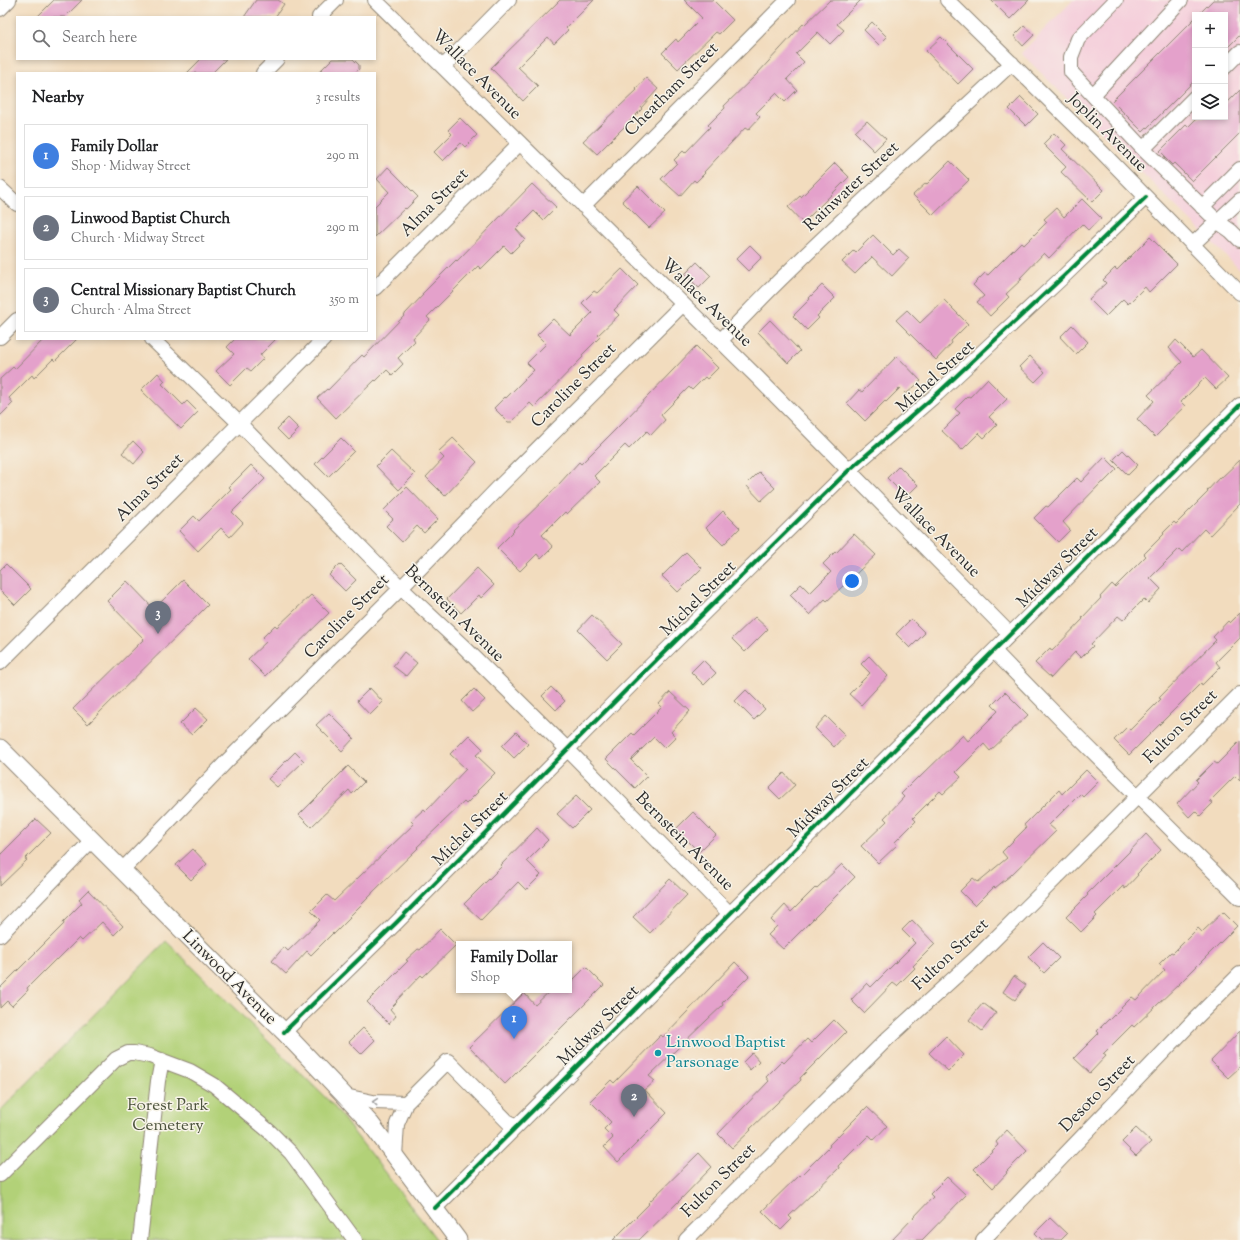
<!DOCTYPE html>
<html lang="en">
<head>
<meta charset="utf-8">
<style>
  :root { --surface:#fff; --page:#f2f2f2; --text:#202124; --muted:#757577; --line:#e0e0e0; --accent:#ea580c }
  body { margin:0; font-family:"Sorts Mill Goudy",serif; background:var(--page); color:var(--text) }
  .controls { position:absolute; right:12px; top:12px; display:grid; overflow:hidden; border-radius:0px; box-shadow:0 2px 6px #0003 }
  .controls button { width:36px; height:36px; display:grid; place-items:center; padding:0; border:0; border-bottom:1px solid var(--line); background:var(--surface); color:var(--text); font:20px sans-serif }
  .you { position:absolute; left:852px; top:581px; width:14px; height:14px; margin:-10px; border:3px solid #fff; border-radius:50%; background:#1a73e8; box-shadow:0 0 0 6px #1a73e833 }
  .badge { display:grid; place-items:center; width:26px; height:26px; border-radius:50%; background:var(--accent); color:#fff; font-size:13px; font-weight:700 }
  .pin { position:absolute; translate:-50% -33px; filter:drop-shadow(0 1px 2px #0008) }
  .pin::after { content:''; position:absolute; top:21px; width:14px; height:12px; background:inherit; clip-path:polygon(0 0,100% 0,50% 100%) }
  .popup { position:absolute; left:456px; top:941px; width:116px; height:52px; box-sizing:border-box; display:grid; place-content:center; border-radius:0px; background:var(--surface); filter:drop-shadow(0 1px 3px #0005); font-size:13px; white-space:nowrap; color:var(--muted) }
  .popup b { font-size:15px; color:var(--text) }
  .popup::after { content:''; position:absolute; left:50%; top:100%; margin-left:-8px; border:8px solid transparent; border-top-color:var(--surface) }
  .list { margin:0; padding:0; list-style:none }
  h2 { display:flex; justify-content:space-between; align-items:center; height:52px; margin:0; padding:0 16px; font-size:17px }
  h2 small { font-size:13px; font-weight:400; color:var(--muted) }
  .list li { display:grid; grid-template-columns:26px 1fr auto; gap:12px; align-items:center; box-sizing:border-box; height:64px; margin:0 8px 8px; padding:0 8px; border:1px solid var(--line); border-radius:0px }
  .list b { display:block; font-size:15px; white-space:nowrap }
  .list p { margin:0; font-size:13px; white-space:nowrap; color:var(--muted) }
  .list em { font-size:13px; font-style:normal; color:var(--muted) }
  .icon { flex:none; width:22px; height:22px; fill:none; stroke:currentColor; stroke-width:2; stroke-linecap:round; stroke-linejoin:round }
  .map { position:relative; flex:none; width:1240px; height:1240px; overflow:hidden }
  .search { position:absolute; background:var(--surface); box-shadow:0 2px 6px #0003; left:16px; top:16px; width:360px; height:44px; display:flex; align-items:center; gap:10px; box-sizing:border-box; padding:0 14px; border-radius:0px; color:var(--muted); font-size:15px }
  .panel { position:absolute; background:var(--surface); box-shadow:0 2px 6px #0003; left:16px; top:72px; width:360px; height:268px; border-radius:0px }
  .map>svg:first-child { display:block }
</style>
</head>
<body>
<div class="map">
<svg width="1240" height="1240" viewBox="0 0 1240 1240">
  <rect width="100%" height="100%" fill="#f7f3e8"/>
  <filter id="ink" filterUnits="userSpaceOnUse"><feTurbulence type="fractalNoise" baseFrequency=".025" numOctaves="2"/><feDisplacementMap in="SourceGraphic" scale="8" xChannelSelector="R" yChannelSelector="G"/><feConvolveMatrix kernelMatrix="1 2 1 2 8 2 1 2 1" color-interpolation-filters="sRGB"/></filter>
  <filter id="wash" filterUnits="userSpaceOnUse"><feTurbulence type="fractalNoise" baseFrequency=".012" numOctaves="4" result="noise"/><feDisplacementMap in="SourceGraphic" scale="16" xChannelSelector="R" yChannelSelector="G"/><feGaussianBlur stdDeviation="0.9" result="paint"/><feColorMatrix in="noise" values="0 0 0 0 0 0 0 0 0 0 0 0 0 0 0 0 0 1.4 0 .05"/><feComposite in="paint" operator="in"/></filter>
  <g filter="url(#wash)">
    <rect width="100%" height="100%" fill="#f2dcbe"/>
    <path fill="#f5cfdb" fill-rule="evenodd" d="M1073 0H1240V270L1021 53ZM1195 15H1225V117H1195Z"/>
    <path fill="#b2d178" stroke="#6e7e52" d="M166 941 332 1104 437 1240H0V1111Z"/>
    <g id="blocks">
      <path fill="#e4a1cb" d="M54 0H82L65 17H37Z
        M256 0H278L284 4 275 17H244Z
        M560 0H594L566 28 568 30 554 44 548 37 518 67 538 86 523 101 491 68Z
        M684 0H713L733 20 719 34 716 32 678 69 662 53 676 39 678 42 702 18Z
        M830 0H861L837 24 844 30 830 44 818 32 796 54 804 62 787 79 797 90 785 102 776 93 756 113 760 117 748 130 745 128 704 172 705 173 696 182 694 180 680 196 661 179 677 163 674 160 683 151 685 153 710 127 708 125 725 108 724 106 757 74 803 24 804 25Z
        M991 0H1029L1010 19Z
        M1213 0H1240V35L1225 50V15H1198Z
        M1195 18V80L1143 132 1112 101Z
        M872 22 887 37 879 45 864 30Z
        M1024 26 1034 35 1023 46 1014 36Z
        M941 37 973 69 958 84 926 51Z
        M201 59H226L212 73H187Z
        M332 59H353L359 65V69L355 73H318Z
        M646 78 658 89 641 108 642 109 597 154 583 141 637 90 636 89Z
        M1240 90V133L1192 181 1174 163 1172 165 1164 157 1165 156 1160 151 1186 125 1188 127 1198 117H1225V105Z
        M1021 97 1038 114 1026 126 1009 109Z
        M460 118 477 135 465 147 461 143 443 161 434 152 452 134 448 130Z
        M867 121 886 139 874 151 855 132Z
        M1054 133 1066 145 1062 149 1104 190 1092 202 1061 172 1066 167 1043 144Z
        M950 161 969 180 933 215 913 195 926 183 927 184Z
        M835 163 849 177 803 223 788 207 800 196 801 197Z
        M388 167 418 197 406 209 405 208 375 237V206L389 192 377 179Z
        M532 184 556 207 543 220 534 211 516 229 525 239 511 253 504 246 481 269 478 266 427 317 430 320 413 338 415 341 398 358 403 364 392 375 387 370 376 381 375 380 336 418 317 398 327 389 328 390 362 355 364 357 405 315V314L423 295 422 294 456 260 457 261Z
        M638 186 665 213 649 228 622 201Z
        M1082 199 1101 218 1088 230 1082 224 1049 258 1044 253 1020 278 1022 279 1006 294 1009 297 990 316 977 302 984 296 973 285 985 273 988 275 1021 242 1024 245 1047 222 1044 219 1056 208 1064 217Z
        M873 235 893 255 899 249 909 258 892 276 872 257 855 274 842 262 854 250 856 252Z
        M1150 237 1177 264 1149 292 1145 287 1128 304 1123 299 1106 316 1089 299 1106 283 1103 280 1115 268 1117 270Z
        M750 245 762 257 748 271 736 259Z
        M697 262 711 276 699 288 685 274Z
        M622 269 638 285 614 310 619 315 598 335 600 337 582 355 583 357 534 407 530 403 512 422H508L494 408 505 397 506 398 534 370 527 363 546 344 537 335 553 319 570 335 592 313 582 303 594 291 597 293Z
        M822 285 835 298 817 316 819 318 807 330 793 316 810 299 809 298Z
        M944 300 968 324 951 341 952 343 936 360 896 320 907 310 920 323Z
        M770 320 800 351 788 363 758 332Z
        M1072 325 1088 342 1076 354 1060 337Z
        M44 339H77L55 361 53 359 34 378 32 375 9 398 13 403 0 416V379L13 367 15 369Z
        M235 339H276L260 355 264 358 251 371 247 368 230 385 216 371 234 354 227 347Z
        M1176 340 1193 357 1201 350 1228 378 1216 389 1205 378 1181 402 1185 406 1166 424 1167 425 1155 437 1137 419 1154 401 1148 395 1182 362 1169 348Z
        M696 346 718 368 707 379 705 377 692 390 689 387 661 415 665 420 651 435 647 431 629 449 625 445 594 476 600 482 567 514 565 512 542 535 553 547 541 559 537 554 520 571 497 548 514 531 513 530 549 495 579 462 581 464 625 420Z
        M897 356 921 381 906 394 900 388 886 402 885 401 865 421 847 403 859 390 862 392Z
        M1030 356 1045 372 1035 382 1019 367Z
        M158 373 165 381 162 384 183 405 187 401 198 412 181 429 141 390Z
        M987 379 1007 399 989 417 997 425 984 438 979 433 962 450 942 431 960 413 955 409 968 396 970 397Z
        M288 418 299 429 288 440 277 429Z
        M341 438 354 451 328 477 315 464Z
        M453 438 477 462 445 496 426 477 444 458 438 452Z
        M133 441 144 452 134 464 122 453Z
        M1123 450 1138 465 1128 475 1113 460Z
        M391 451 415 474 399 490 376 466Z
        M1105 457 1117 469 1103 483 1102 482 1063 522 1070 530 1058 542 1034 518 1046 506 1048 507 1077 478 1081 482Z
        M1240 460V504L1210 535 1204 529 1182 552 1179 549 1150 578 1161 589 1148 603 1144 599 1123 620 1118 616 1091 644 1093 646 1081 658 1075 652 1051 678 1035 663 1050 648 1052 651 1083 619 1082 618 1101 598 1100 597 1112 584 1115 587 1146 556 1144 554 1164 534 1163 533 1174 522 1176 524 1208 492 1207 491 1219 478 1220 479Z
        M251 465 265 479 232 512 243 523 230 537 221 528 198 551 179 531 194 516 199 521 231 489 229 487Z
        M899 466 918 485 906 497 887 478Z
        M759 472 775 488 761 501 746 485Z
        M407 487 438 519 424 533 417 526 402 542 386 526 393 519 384 510Z
        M723 511 740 528 723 545 706 528Z
        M854 534 876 555 827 601 825 599 810 615 790 595 801 584 810 593 831 572 823 564 835 552 836 553Z
        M686 552 702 568 678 592 662 576Z
        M6 564 31 589 15 605 0 590V570Z
        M340 564 356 580 345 591 329 575Z
        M477 568 494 585 481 598 479 595 461 613 447 599Z
        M183 580 208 605 88 724 73 709 144 639 107 601 127 581 154 609Z
        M311 595 329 613 265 676 248 659 266 642 262 638 275 625 277 627Z
        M1240 613V638L1216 662 1220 667 1202 685 1201 683 1129 755 1114 740 1127 727 1130 730 1161 699 1159 698 1216 640 1213 637 1228 621 1230 623Z
        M592 615 622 644 607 659 578 630Z
        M755 617 768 629 745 652 732 639Z
        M911 619 925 633 910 648 896 634Z
        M404 652 417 663 406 676 393 666Z
        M869 656 888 676 861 705 849 694 870 673 861 664Z
        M703 660 716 673 704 685 691 672Z
        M551 687 565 701 556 710 542 696Z
        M370 688 383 702 370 715 357 701Z
        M474 689 485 700 472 712 462 701Z
        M746 690 765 709 754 720 735 701Z
        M670 692 690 711 671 732 676 737 665 748 654 737 631 760 647 776 635 788 606 759 632 733 634 735 662 707 659 704Z
        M1005 692 1028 715 990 751 984 744 956 772 961 777 943 794 940 791 913 818 916 821 895 842 897 845 878 863 861 846 887 821 884 818 904 797 901 794 918 777 919 778 963 735 968 741 998 711 992 705Z
        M196 708 208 719 192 735 180 724Z
        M329 713 354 738 342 751 316 725Z
        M826 716 845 735 834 747 815 728Z
        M516 732 528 744 514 758 502 746Z
        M469 735 483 749 476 755 495 773 477 791 478 792 466 804 464 802 417 847 418 848 372 893V894L349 917 350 918 334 934 333 933 311 955 307 951 286 974 272 961 284 947 288 951 320 920 311 911 327 895 334 901 414 824 411 821 424 809 426 811 466 769 450 754Z
        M1240 741V781L1235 776 1210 801 1213 803 1200 816 1195 811 1189 817 1177 804 1198 782 1196 780 1214 762 1217 764Z
        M295 752 304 761 277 787 268 779Z
        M348 766 364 782 352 794 349 790 311 827 299 815Z
        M1086 770 1098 782 1083 797 1080 794 1049 825 1056 831 1011 875 995 888 994 887 975 906 960 891 973 878 978 882 1007 858 1002 852 1026 828 1024 825 1059 790 1062 794Z
        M784 773 795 785 780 799 769 788Z
        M576 796 590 810 572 828 557 814Z
        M693 812 716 835 699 852 676 829Z
        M36 819 51 833 25 859 27 860 0 886V855Z
        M537 828 548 840 527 861 541 875 526 890 518 882 481 920 464 904 502 866 501 865Z
        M1146 834 1161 850 1137 874 1138 875 1125 889 1123 886 1095 914 1097 916 1081 932 1066 917 1088 895 1087 894 1130 851Z
        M193 849 207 864 191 880 176 865Z
        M842 864 855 877 783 949 768 935 777 926 771 920 785 905 791 912 815 888 816 889Z
        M670 879 687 895 650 933 633 917Z
        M88 890 123 926 114 935 102 922 82 941 79 938 57 960 56 959 27 988 28 990 12 1006 7 1001 0 1008V988L64 924 63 922 82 903 79 899Z
        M1223 912 1237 926 1179 984 1134 1027 1132 1025 1103 1054 1106 1056 1090 1073 1074 1058 1099 1033 1097 1031 1109 1019V1020L1132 997 1136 1000 1165 970 1159 964 1171 952 1173 953 1198 928 1202 932Z
        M912 920 935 944 913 966 915 968 897 986 893 983 864 1013 851 1000 867 983 871 987 915 943 902 930Z
        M440 929 456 945 423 977 421 975 396 1001 397 1002 390 1009 396 1016 389 1024 367 1002 408 961 406 960 418 949 420 950Z
        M1043 942 1059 958 1044 973 1028 957Z
        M735 962 749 976 722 1003 723 1005 707 1020 649 1076 655 1081 645 1090 667 1113 618 1162 604 1147 613 1138 604 1129 611 1122 590 1101 611 1080 614 1083 661 1035 663 1037Z
        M586 967 604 985 505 1084 469 1047 524 993 535 1005 551 990H569V984Z
        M1014 976 1026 985 1015 1000 1003 992Z
        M983 1003 996 1013 982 1031 969 1020Z
        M834 1020 846 1032 800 1078 801 1080 750 1129 751 1130 732 1148 718 1134 769 1081 766 1077 782 1061 784 1063 807 1039 811 1043Z
        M363 1028 375 1040 361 1054 349 1042Z
        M1240 1031V1067L1228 1078 1211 1061Z
        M946 1036 964 1055 948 1071 929 1053Z
        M752 1053 759 1061 750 1070 743 1062Z
        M867 1107 887 1126 874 1140 869 1135 838 1166 839 1168 789 1216 792 1219 781 1230 762 1211 799 1175 800 1176 830 1146 829 1145Z
        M1136 1128 1151 1142 1136 1156 1122 1142Z
        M1007 1130 1027 1151 1006 1172 1007 1173 993 1188 974 1169 998 1145 996 1142Z
        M699 1153 712 1167 680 1200 639 1240H613L649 1204 648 1203Z
        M947 1177 966 1195 922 1240H892L933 1197 930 1194Z
        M1050 1218 1067 1234 1061 1240H1042L1035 1233Z"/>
    </g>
  </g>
  <g filter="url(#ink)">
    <use href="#blocks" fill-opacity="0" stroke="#8e8474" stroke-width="1"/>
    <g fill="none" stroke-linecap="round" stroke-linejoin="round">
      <g stroke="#8e8474" stroke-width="16">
        <path id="minor" d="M375 0 757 377 1010 634
          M947 0 1097 147 1240 293
          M1116 0 1078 39 1071 57V72L1143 149
          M0 9 9 0
          M319 17 336 0
          M443 67 509 0
          M1225 67 1240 52
          M263 73 277 59
          M1093 95 1181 0
          M1195 97 1143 149 1218 222 1231 231 1240 240
          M0 188 17 204
          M583 206 788 0
          M1202 207 1240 169
          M1192 245 1240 200
          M375 288 520 143
          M0 337 17 320
          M152 339 240 424 401 588 464 647 567 749 730 914
          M720 341C742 319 763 296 786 274 859 202 937 134 1012 63
          M994 651 1072 731 1240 898
          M0 663 324 339
          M122 870 228 760 401 588 501 485 682 305
          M0 935 92 840
          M284 1032 397 922 639 677 849 470 937 394 1064 276 1146 197
          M345 1096 373 1102 406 1103
          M395 1156 397 1124 406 1103 448 1061 514 1128
          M0 1175 116 1059 128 1053H134L150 1056 190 1071 214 1085 270 1132 291 1153 355 1240
          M435 1208 1240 405
          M140 1240 158 1081 162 1060
          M686 1240 887 1039 977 957 1240 694
          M983 1240 1196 1018 1240 974"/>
      </g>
      <g stroke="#8e8474" stroke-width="19">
        <path id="major" d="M0 748 284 1032 345 1096 371 1124 458 1240"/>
      </g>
      <use href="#minor" stroke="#fff" stroke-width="14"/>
      <use href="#major" stroke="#fff" stroke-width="17"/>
      <g stroke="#f7f3e8" stroke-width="6">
        <path id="cycleway" d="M284 1032 397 922 639 677 849 470 937 394 1064 276 1146 197
          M435 1208 1240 405"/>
      </g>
      <use href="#cycleway" stroke="#00873e" stroke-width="4"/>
    </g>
    <defs><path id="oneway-chevron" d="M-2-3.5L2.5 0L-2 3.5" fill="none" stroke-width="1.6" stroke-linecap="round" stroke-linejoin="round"/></defs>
    <use stroke="#a0a0a0" href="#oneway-chevron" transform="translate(375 1102) rotate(-175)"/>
  </g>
  <circle fill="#0f9aa8" stroke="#f7f3e8" stroke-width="1.5" cx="658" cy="1053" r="4"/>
  <g text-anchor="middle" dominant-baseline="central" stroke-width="3" stroke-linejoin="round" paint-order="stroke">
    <g font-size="17" fill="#2b2b2b" stroke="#f7f3e8">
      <text transform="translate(476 75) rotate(45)">Wallace Avenue</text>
      <text transform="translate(672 90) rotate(-45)">Cheatham Street</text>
      <text transform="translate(1107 133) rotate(45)">Joplin Avenue</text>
      <text transform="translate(852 187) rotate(-43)">Rainwater Street</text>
      <text transform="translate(435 203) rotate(-45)">Alma Street</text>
      <text transform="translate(706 303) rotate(44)">Wallace Avenue</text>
      <text transform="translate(936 377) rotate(-42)">Michel Street</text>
      <text transform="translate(574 386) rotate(-45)">Caroline Street</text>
      <text transform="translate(150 488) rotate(-45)">Alma Street</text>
      <text transform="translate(935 533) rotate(45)">Wallace Avenue</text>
      <text transform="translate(1058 568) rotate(-45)">Midway Street</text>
      <text transform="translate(699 599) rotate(-45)">Michel Street</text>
      <text transform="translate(454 614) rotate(44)">Bernstein Avenue</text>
      <text transform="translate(347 617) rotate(-45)">Caroline Street</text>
      <text transform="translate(1181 727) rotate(-45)">Fulton Street</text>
      <text transform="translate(829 798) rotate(-45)">Midway Street</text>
      <text transform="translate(471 829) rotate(-45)">Michel Street</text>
      <text transform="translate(684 842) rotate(45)">Bernstein Avenue</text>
      <text transform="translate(951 955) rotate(-43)">Fulton Street</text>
      <text transform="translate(229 978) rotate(45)">Linwood Avenue</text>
      <text transform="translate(599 1026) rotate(-45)">Midway Street</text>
      <text transform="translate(1098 1094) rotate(-46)">Desoto Street</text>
      <text transform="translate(719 1181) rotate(-45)">Fulton Street</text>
    </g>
    <g font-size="17" fill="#0d838f" stroke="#f7f3e8" text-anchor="start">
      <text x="666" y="1043">Linwood Baptist<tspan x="666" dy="20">Parsonage</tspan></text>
    </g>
    <g font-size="17" fill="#4d543e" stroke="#f7f3e8">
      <text x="168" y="1106">Forest Park<tspan x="168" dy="20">Cemetery</tspan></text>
    </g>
  </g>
</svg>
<div class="controls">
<button>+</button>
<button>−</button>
<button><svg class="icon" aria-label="layers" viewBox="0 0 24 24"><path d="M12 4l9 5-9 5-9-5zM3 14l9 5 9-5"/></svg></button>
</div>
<div class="you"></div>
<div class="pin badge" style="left:514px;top:1039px;background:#3f7fe0">1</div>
<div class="popup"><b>Family Dollar</b>Shop</div>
<div class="pin badge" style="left:634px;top:1117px;background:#6b7280">2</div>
<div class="pin badge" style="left:158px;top:634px;background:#6b7280">3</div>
<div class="search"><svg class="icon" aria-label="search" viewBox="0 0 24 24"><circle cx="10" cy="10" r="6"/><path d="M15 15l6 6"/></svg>Search here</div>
<section class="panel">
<h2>Nearby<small>3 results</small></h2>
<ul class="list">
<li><span class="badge" style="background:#3f7fe0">1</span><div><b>Family Dollar</b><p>Shop · Midway Street</p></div><em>290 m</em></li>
<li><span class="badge" style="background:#6b7280">2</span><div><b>Linwood Baptist Church</b><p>Church · Midway Street</p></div><em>290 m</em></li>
<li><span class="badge" style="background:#6b7280">3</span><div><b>Central Missionary Baptist Church</b><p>Church · Alma Street</p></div><em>350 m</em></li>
</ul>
</section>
</div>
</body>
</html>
